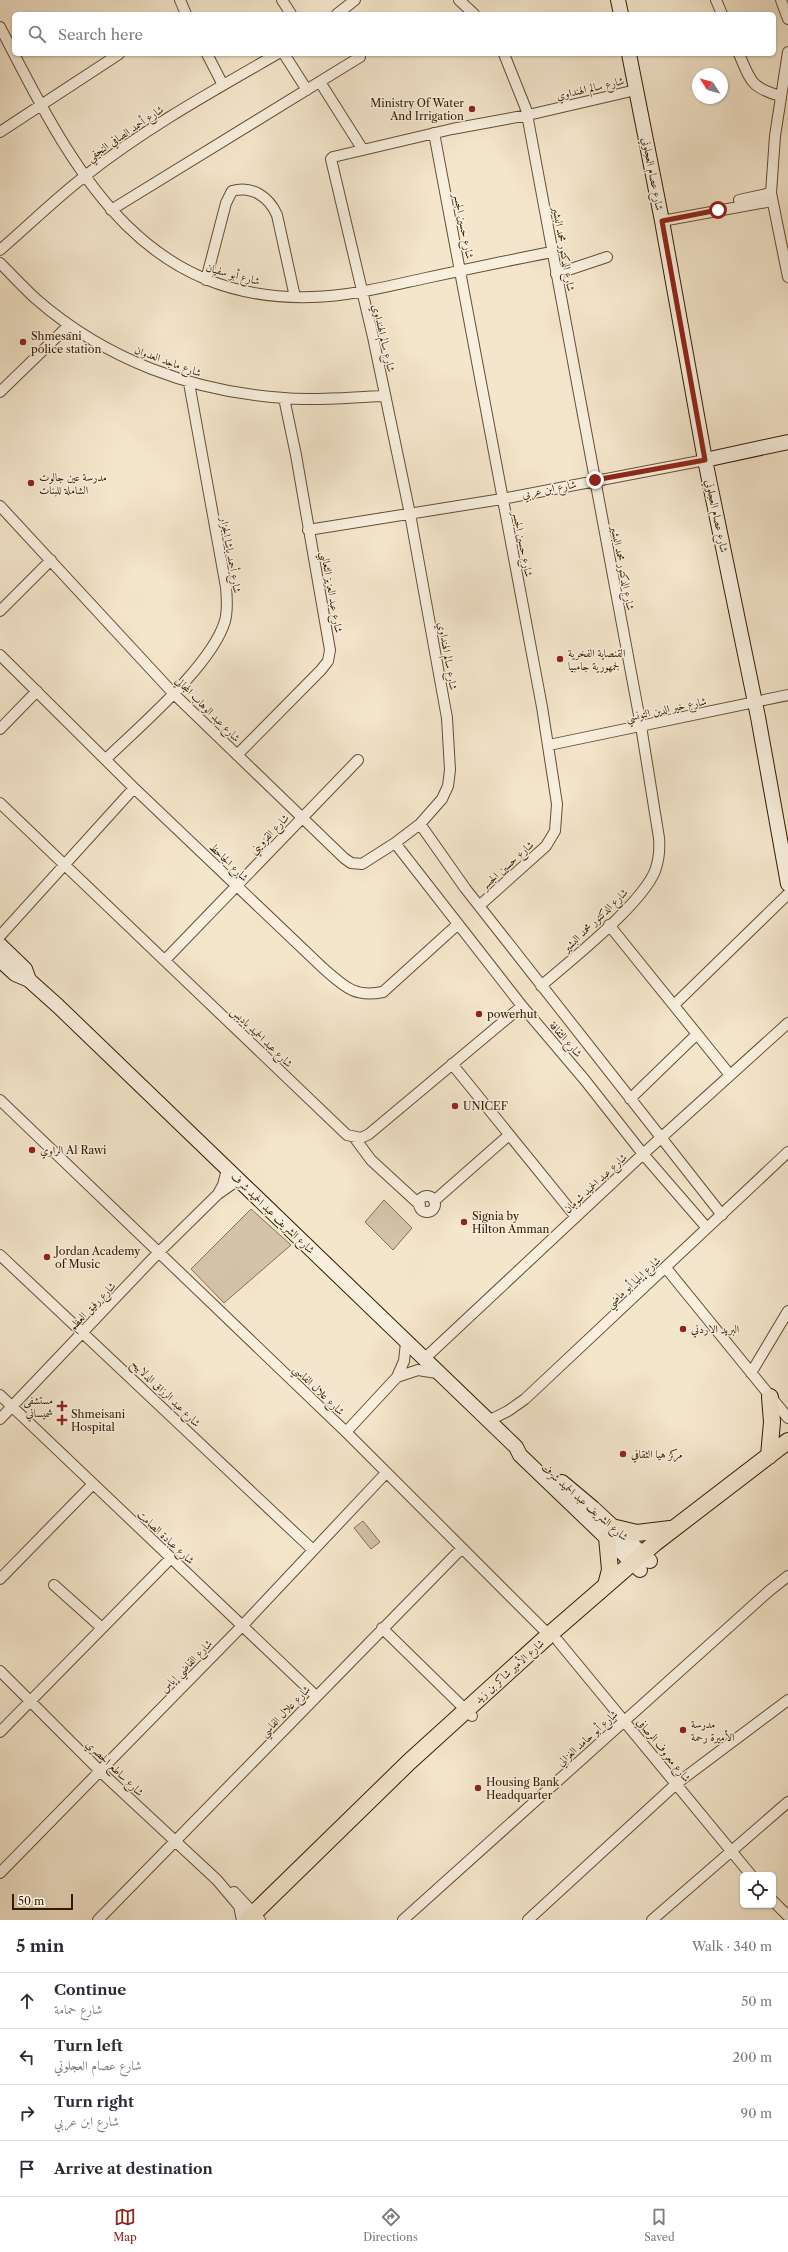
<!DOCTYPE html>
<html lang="en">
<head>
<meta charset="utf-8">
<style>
  :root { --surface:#fff; --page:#f2f2f3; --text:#2b2b33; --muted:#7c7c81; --line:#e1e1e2; --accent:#8f2418 }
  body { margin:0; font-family:"Libre Caslon Text",Amiri,serif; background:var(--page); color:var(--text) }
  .controls { position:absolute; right:12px; bottom:12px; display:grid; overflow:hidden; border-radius:6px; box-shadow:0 1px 3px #0004 }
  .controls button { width:36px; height:36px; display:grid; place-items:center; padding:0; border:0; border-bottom:1px solid var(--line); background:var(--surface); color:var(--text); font:20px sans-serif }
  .compass { position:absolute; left:692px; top:68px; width:36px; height:36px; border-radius:50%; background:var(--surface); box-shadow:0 1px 3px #0004; rotate:306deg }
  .scale { position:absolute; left:12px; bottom:10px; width:61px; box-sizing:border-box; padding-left:4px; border:2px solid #351b01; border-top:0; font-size:11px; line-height:14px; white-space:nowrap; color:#351b01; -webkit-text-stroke:3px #f8efde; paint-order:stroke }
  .stop { position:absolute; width:12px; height:12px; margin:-9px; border:3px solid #8f2418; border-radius:50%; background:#fff }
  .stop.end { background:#8f2418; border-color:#fff; box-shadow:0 1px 4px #0008 }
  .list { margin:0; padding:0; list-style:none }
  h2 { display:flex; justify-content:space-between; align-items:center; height:52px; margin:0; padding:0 16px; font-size:17px }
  h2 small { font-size:13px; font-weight:400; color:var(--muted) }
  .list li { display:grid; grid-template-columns:26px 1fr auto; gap:12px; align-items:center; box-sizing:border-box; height:56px; padding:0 16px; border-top:1px solid var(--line) }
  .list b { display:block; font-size:15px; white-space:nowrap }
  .list p { margin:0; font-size:13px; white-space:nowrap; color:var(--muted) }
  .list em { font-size:13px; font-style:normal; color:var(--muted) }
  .icon { flex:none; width:22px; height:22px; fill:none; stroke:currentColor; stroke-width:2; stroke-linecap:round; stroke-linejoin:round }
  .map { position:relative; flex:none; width:788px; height:1920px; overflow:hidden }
  .search { position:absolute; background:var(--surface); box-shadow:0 1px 3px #0004; left:12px; right:12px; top:12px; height:44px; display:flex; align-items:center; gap:10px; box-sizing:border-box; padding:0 14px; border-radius:6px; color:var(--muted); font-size:15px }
  .sheet { height:276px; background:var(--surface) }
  nav { display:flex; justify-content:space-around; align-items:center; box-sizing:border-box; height:56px; border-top:1px solid var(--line); background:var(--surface); font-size:11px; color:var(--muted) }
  nav a { display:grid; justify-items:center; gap:2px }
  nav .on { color:var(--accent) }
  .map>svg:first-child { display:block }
</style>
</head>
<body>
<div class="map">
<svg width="788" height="1920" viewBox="0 0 788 1920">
  <rect width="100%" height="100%" fill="#f4e6cc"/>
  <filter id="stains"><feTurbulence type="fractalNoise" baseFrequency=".005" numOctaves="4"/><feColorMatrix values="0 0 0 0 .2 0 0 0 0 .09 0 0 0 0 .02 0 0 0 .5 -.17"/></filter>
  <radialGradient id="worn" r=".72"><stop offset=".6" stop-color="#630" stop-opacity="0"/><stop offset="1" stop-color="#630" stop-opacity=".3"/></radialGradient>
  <path fill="#d4c3a9" stroke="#846f55" d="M384 1200 412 1228 393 1250 365 1222Z
    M251 1209 291 1245 224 1303 191 1269Z
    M363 1521 380 1542 371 1549 354 1528Z"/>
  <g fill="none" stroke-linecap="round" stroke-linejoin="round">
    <g stroke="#654e34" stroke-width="12">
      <path id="street" d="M180 0 186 14
        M282 0 291 14
        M459 0 474 14
        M716 0 722 14
        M781 0 788 19
        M337 14 355 0
        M0 27 14 54
        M788 52 775 136 771 193 788 277
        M14 54C80 182 149 302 312 297 351 296 389 286 426 278 468 269 510 260 552 252
        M207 54 223 85
        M284 54 307 90
        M504 54 526 109 641 726 659 838C660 850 659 860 655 871 641 905 571 960 541 986
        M739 54C751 81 750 87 780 96
        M320 82 363 150
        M0 132 119 54
        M434 133 542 707 557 804 555 831 546 846 479 906
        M739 200 771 193
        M111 210 360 57
        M662 221 772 201
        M0 250C28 226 55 199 85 176 144 129 211 92 277 54
        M0 263C12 275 24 288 36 299 106 360 193 392 284 398 317 401 351 397 384 396
        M556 274 607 257
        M206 280 226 203 232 191C252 185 269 197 277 215L295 297
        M0 392 69 325
        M0 506 173 693 344 858 351 863 362 864 395 843 420 824 442 799 448 786 450 770 447 718 410 514 373 337 331 159 333 157 452 129 528 115 636 90
        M308 530 502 499 705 460
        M0 611 51 560
        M0 655 134 788 323 968C344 986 354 998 383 992L457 925
        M0 729 37 691
        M549 745 788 695
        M237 755 321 670 328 661 330 650 296 455 284 398
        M106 759C140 726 212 665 225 621 228 610 227 598 226 587L189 383
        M0 803 347 1135 361 1138 369 1134 522 1006
        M420 824 465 888 722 1215
        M395 843 522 1006 584 1079 643 1154 707 1228
        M609 925 730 1075
        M0 936 134 788
        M165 960 358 760
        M674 1005 788 894
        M452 1064 576 1217
        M630 1099 697 1034
        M0 1100 346 1432 549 1635
        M354 1137 371 1160 420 1205
        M218 1194 223 1185 227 1169
        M419 1204a8 8 0 1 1 16 0a8 8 0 1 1-16 0Z
        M434 1201 509 1135
        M0 1255 313 1550
        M666 1268 788 1418
        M423 1360 643 1154 788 1023
        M751 1373 788 1311
        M397 1377 418 1370 437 1373
        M0 1395 316 1696
        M0 1419 158 1253 218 1194 238 1180
        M488 1421 508 1411 525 1399 788 1152
        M346 1432 397 1377 404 1361 406 1343
        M0 1579 93 1484
        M54 1585 102 1628
        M382 1628 472 1716
        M558 1641 751 1875
        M0 1671 101 1772 217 1880 239 1906 242 1920
        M0 1732 171 1558
        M0 1873 243 1625 386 1473
        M234 1892 260 1920
        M773 1901 788 1916
        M98 1920 462 1548
        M403 1920 769 1591 788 1576
        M528 1920 676 1784 788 1700
        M652 1920 788 1802"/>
    </g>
    <g stroke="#351b01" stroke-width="16">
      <path id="secondary" d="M618 0 621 14
        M629 54 662 221 705 460 758 717 788 884
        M705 460 788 442
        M0 945 25 969 29 980
        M0 960 15 974 29 980 58 1006 516 1447 520 1455 640 1570
        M562 1482 593 1508 650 1561"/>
    </g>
    <g stroke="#351b01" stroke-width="18">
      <path id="primary" d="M769 1456 772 1422 770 1397
        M616 1528 637 1533 670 1529
        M606 1585 610 1570 607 1537
        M247 1920 409 1762 549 1635 655 1543 788 1441"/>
    </g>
    <use href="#street" stroke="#f8efde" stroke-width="10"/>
    <use href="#secondary" stroke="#f8efde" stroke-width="14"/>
    <use href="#primary" stroke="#f4e6cc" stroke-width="16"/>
  </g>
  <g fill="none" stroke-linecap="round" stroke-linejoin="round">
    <path stroke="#8f2418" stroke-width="5" d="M595 480 705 460 662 221 718 210"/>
  </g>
  <g fill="#8f2418" stroke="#f8efde" stroke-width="1.5">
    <circle cx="472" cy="109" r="4"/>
    <circle cx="23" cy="342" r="4"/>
    <circle cx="31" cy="483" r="4"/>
    <circle cx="560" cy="659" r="4"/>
    <circle cx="479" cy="1014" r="4"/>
    <circle cx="455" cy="1106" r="4"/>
    <circle cx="32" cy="1150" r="4"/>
    <circle cx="464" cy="1222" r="4"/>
    <circle cx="47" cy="1257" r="4"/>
    <circle cx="683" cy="1329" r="4"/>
    <path d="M60 1400h4v4h4v4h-4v4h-4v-4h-4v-4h4z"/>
    <path d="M60 1414h4v4h4v4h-4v4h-4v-4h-4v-4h4z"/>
    <circle cx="623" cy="1454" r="4"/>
    <circle cx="683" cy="1730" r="4"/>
    <circle cx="478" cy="1788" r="4"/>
  </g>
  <g text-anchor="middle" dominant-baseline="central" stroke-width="3" stroke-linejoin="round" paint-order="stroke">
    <g font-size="11" fill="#351b01" stroke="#f8efde">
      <text transform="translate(590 88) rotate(-13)">شارع سالم الهنداوي</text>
      <text transform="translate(125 133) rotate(-34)">شارع أحمد الصافي النجفي</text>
      <text transform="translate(653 174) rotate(79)">شارع عصام العجلوني</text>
      <text transform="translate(464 226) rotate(79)">شارع حسين الجسر</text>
      <text transform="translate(564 249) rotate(80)">شارع الدكتور محمد البشير</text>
      <text transform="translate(233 274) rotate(15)">شارع أبو سفيان</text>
      <text transform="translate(384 338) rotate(77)">شارع سالم الهنداوي</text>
      <text transform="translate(168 361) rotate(20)">شارع ماجد العدوان</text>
      <text transform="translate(549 489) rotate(-11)">شارع ابن عربي</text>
      <text transform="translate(717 516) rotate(78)">شارع عصام العجلوني</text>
      <text transform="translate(523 544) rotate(79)">شارع حسين الجسر</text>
      <text transform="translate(231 555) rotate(80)">شارع أحمد باشا الجزار</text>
      <text transform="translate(623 568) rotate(79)">شارع الدكتور محمد البشير</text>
      <text transform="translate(332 592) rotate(80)">شارع عبد العزيز الثعالبي</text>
      <text transform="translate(448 656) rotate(80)">شارع سالم الهنداوي</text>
      <text transform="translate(208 709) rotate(45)">شارع عبد الوهاب المجالي</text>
      <text transform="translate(666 709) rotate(-12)">شارع خير الدين التونسي</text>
      <text transform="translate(269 834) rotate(-46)">شارع القزويني</text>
      <text transform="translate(229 862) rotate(44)">شارع الجاحظ</text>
      <text transform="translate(507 865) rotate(-42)">شارع حسين الجسر</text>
      <text transform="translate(595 920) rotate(-44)">شارع الدكتور محمد البشير</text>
      <text transform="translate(262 1037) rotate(44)">شارع عبد الحميد باديس</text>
      <text transform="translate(566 1039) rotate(49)">شارع الثقافة</text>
      <text transform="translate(595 1183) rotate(-43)">شارع عبد الحميد شومان</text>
      <text transform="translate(273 1213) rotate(44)">شارع الشريف عبد الحميد شرف</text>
      <text transform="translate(633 1282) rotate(-43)">شارع إيليا أبو ماضي</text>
      <text transform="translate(92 1306) rotate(-46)">شارع رفيق العظم</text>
      <text transform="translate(319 1390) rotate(44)">شارع علال الفاسي</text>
      <text transform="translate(166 1393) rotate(44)">شارع عبد الرزاق الدلابيح</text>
      <text transform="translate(585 1502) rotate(41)">شارع الشريف عبد الحميد شرف</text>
      <text transform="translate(166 1537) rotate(43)">شارع عبادة الصامت</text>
      <text transform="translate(186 1666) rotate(-46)">شارع القاضي إياس</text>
      <text transform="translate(509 1671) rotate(-42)">شارع الأمير شاكر بن زيد</text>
      <text transform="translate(285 1711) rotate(-46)">شارع علال الفاسي</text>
      <text transform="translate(587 1738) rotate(-42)">شارع أبو حامد الغزالي</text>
      <text transform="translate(664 1750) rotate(51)">شارع معروف الرصافي</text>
      <text transform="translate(115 1768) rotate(44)">شارع ساطع الحصري</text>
    </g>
    <g font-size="11" fill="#351b01" stroke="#f8efde" text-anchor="start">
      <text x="464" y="103" text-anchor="end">Ministry Of Water<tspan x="464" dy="13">And Irrigation</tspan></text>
      <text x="31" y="336">Shmesani<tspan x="31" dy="13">police station</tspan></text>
      <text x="39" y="477">مدرسة عين جالوت<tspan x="39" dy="13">الشاملة للبنات</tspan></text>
      <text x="568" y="653">القنصاية الفخرية<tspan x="568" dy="13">لجمهورية جامبيا</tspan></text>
      <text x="487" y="1014">powerhut</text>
      <text x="463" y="1106">UNICEF</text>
      <text x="40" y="1150">الراوي Al Rawi</text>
      <text x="472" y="1216">Signia by<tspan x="472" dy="13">Hilton Amman</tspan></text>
      <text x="55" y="1251">Jordan Academy<tspan x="55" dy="13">of Music</tspan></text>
      <text x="691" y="1329">البريد الاردني</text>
      <text x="53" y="1400" text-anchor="end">مستشفى<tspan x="53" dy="13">شميساني</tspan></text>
      <text x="71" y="1414">Shmeisani<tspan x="71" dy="13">Hospital</tspan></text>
      <text x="631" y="1454">مركز هيا الثقافي</text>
      <text x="691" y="1724">مدرسة<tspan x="691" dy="13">الأميرة رحمة</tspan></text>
      <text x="486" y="1782">Housing Bank<tspan x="486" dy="13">Headquarter</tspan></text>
    </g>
  </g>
  <rect width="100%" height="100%" filter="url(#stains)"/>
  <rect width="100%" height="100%" fill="url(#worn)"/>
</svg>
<div class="controls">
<button><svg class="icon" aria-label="locate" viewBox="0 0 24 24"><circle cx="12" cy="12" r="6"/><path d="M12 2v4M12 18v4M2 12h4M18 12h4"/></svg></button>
</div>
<svg class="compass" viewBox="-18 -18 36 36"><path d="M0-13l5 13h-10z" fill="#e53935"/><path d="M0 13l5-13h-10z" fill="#7c7c81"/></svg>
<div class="scale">50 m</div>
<div class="stop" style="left:718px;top:210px"></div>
<div class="stop end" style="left:595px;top:480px"></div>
<div class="search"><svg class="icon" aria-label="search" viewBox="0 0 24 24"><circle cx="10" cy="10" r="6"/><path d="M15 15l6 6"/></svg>Search here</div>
</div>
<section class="sheet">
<h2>5 min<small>Walk · 340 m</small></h2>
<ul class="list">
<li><svg class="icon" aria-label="ahead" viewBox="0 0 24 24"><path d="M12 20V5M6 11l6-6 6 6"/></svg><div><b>Continue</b><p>شارع حمامة</p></div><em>50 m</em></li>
<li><svg class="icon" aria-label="left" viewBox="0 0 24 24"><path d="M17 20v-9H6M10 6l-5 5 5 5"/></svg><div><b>Turn left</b><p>شارع عصام العجلوني</p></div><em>200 m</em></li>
<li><svg class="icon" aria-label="right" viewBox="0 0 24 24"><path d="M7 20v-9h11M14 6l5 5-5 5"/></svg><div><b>Turn right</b><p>شارع ابن عربي</p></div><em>90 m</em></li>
<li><svg class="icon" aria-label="arrive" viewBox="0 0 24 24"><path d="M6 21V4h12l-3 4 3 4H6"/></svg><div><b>Arrive at destination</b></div></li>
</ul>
</section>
<nav>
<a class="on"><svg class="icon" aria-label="map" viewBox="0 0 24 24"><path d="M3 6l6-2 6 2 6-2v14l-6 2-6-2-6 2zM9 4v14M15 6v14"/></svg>Map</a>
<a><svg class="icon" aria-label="directions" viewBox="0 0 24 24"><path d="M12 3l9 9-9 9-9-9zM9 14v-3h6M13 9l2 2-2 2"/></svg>Directions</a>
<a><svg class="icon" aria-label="saved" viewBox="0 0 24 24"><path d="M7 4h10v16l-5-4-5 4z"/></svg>Saved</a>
</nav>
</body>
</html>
